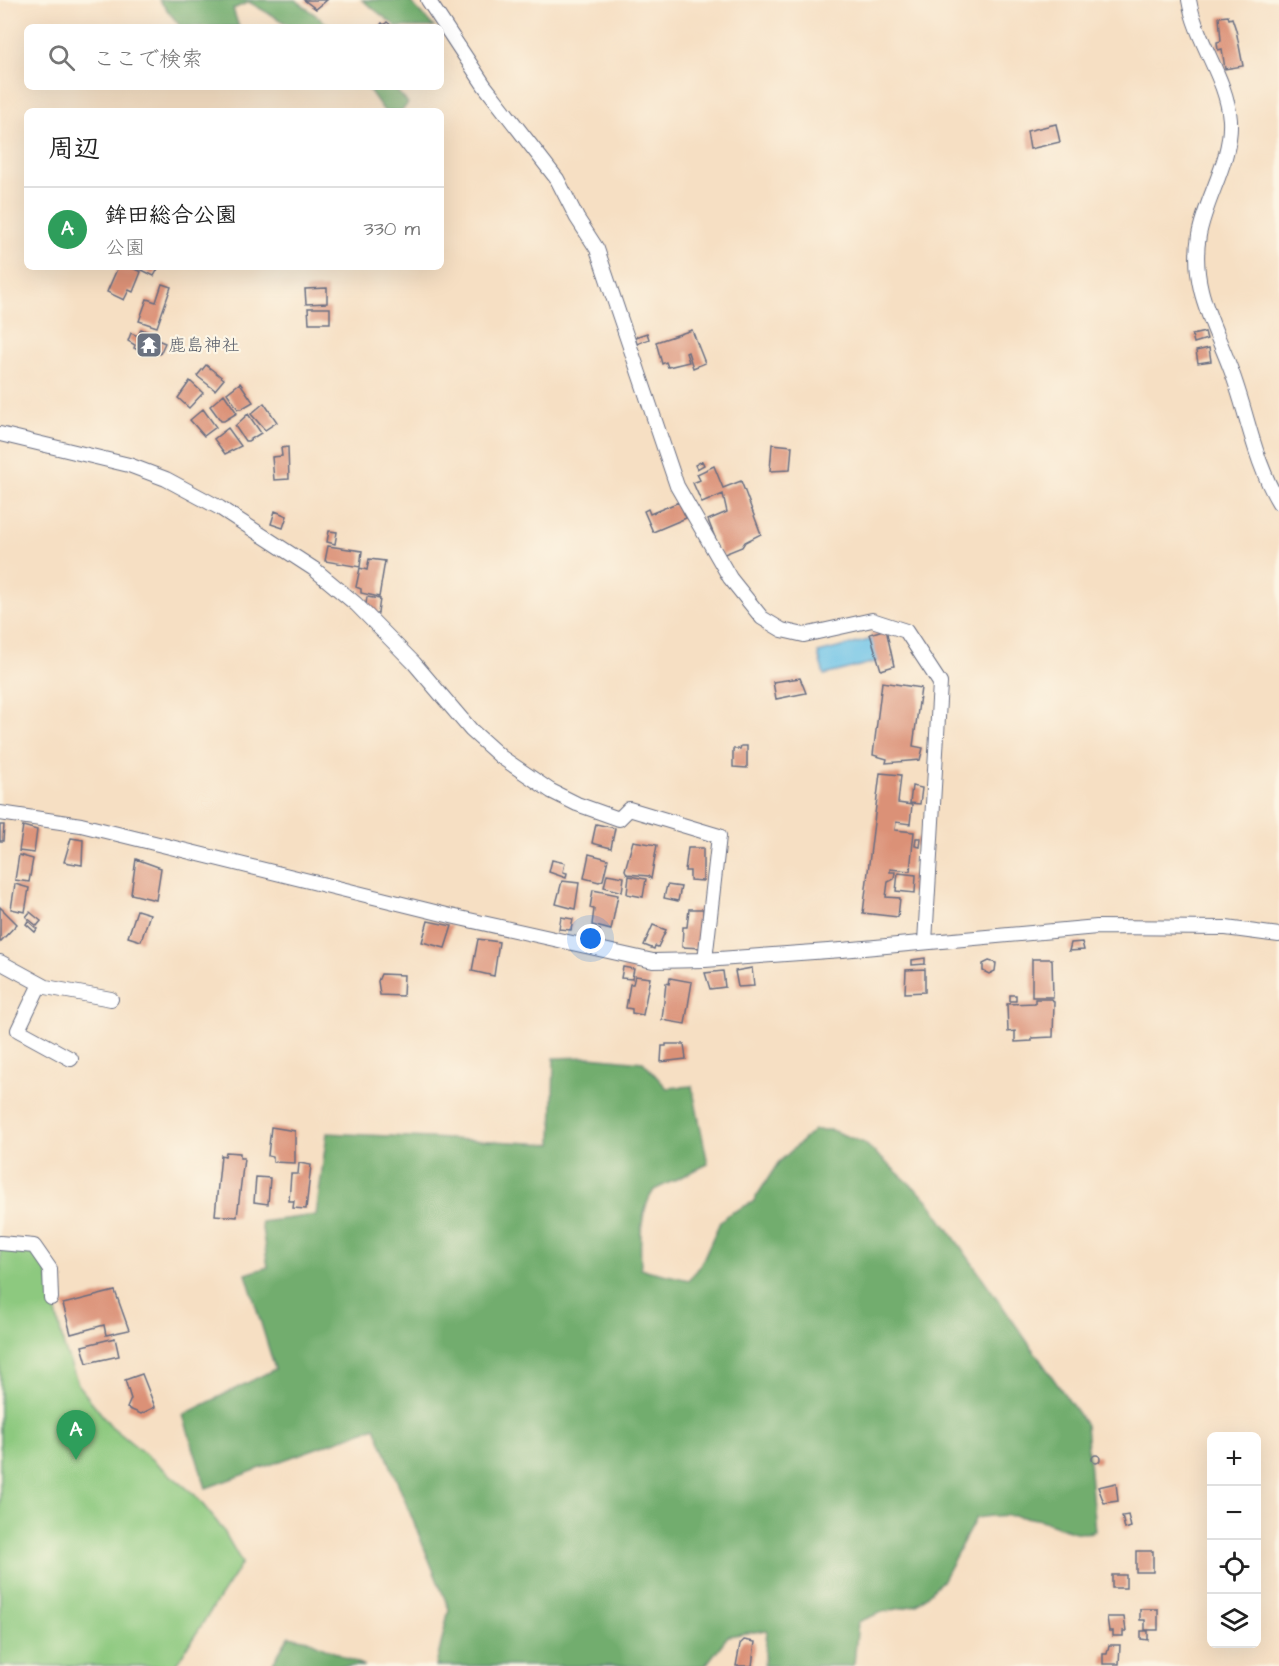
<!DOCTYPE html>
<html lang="ja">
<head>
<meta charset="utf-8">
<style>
  :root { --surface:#fff; --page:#f2f2f2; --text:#222; --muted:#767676; --line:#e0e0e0; --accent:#d1495b }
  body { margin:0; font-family:"Architects Daughter","Klee One",sans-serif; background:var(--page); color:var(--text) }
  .controls { position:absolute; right:18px; bottom:18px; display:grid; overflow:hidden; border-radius:9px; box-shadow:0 6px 24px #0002 }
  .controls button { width:54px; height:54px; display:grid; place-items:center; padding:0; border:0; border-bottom:2px solid var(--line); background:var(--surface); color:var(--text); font:30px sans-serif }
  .you { position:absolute; left:591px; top:939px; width:21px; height:21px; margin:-15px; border:4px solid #fff; border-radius:50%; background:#1a73e8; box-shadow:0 0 0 9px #1a73e833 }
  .badge { display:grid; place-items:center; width:39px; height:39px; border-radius:50%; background:var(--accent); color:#fff; font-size:20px; font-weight:700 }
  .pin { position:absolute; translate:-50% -50px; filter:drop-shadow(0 2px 3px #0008) }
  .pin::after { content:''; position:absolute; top:32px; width:21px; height:18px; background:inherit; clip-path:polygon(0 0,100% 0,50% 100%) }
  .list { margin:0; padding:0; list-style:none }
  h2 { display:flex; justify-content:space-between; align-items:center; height:78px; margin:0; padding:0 24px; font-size:26px }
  h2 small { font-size:20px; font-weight:400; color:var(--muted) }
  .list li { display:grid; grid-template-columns:39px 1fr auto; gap:18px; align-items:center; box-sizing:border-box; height:84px; padding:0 24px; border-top:2px solid var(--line) }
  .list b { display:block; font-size:22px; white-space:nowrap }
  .list p { margin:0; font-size:20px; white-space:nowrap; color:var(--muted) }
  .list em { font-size:20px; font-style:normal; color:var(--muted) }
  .icon { flex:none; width:33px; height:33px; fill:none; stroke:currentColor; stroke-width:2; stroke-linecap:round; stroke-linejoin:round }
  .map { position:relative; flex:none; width:1279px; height:1666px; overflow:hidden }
  .search { position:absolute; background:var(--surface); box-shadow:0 6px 24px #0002; left:24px; top:24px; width:420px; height:66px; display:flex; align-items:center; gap:15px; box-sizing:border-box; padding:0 21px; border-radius:9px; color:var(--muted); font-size:22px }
  .panel { position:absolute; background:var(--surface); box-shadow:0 6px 24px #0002; left:24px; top:108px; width:420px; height:162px; border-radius:9px }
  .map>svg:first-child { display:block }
</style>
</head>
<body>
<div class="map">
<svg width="1279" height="1666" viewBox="0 0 1279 1666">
  <rect width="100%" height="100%" fill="#fcf5e5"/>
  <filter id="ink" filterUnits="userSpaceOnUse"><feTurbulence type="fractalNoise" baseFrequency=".0167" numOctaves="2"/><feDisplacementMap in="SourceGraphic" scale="12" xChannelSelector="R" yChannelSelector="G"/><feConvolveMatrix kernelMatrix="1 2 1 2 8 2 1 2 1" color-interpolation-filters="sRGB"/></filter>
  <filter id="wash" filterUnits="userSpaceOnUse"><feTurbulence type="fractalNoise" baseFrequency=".008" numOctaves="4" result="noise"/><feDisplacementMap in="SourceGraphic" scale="24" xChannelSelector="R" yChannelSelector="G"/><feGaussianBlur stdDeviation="1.35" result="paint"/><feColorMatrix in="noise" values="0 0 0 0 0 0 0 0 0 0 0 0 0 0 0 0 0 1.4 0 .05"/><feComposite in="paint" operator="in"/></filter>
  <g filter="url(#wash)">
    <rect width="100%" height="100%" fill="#f6dfc3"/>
    <path fill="#8dc97f" stroke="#547c6e" stroke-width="1.5" d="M0 1243 34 1246 44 1259 64 1347 79 1386 111 1426 195 1495 222 1528 242 1563 175 1666H0Z"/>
    <path fill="#72ad6e" stroke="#466e66" stroke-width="1.5" d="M159 0H296L331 27H292L249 2 233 9 239 27H181Z
      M362 0H409L434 27H397Z
      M367 87H393L408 103 402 111H384Z
      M590 1057 643 1062 667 1088 692 1086 708 1164 654 1190C639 1211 640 1244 641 1269L689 1280 700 1266 720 1222 727 1215 753 1202 778 1163 814 1130H831L864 1143 927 1199 1086 1425 1095 1531C1076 1538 1056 1523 1036 1519 1016 1515 996 1514 976 1518L942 1581 923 1599 916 1605 882 1612 858 1622 854 1664 851 1666H764L767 1630 728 1636 705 1666H436L449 1609 375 1427 206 1488 183 1415 275 1369 246 1274 268 1267 261 1222 316 1215 327 1133 552 1144 554 1058Z
      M289 1636 308 1640 364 1666H271Z"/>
    <path fill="#6bc2e8" stroke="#4378a3" stroke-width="1.5" d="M873 639 879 661 824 675 818 653Z"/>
    <g id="blocks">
      <path fill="#db9177" d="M304 0H327L316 9Z
        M1228 16 1229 19 1232 18 1236 30 1243 66 1225 69 1222 49 1218 50 1217 42 1221 41 1219 17Z
        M387 22 393 27H379L382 23 384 25Z
        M1056 124 1060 142 1030 149 1027 131Z
        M118 267H130L141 272 133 292 129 290 124 300 107 292Z
        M136 267H159L154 276Z
        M162 284 171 287 157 327 139 321 147 299 156 302Z
        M327 288V303L306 304 305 289Z
        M308 308H330V323H309Z
        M141 329 153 334 145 353 134 348 135 345 128 341 131 333 138 336Z
        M692 330 705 363 693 368 688 352 686 353 689 362 668 367 666 362 662 364 656 342Z
        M1205 332 1207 339 1194 343 1192 335Z
        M647 333 649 339 637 344 635 337Z
        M155 339 165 343 160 354 151 350Z
        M1209 348 1211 361 1198 363 1196 351Z
        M206 365 224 379 215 390 197 376Z
        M190 381 203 393 189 408 178 398Z
        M240 383 253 402 241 409H238L227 393Z
        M224 394 237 413 224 421H221L210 406Z
        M264 403 277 422 265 430 251 414Z
        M203 409 216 427 204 436 190 420Z
        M248 414 261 433 248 441H245L235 426Z
        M228 428 241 446 225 454 214 439Z
        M772 444 792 446 790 470 770 471Z
        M288 447 289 479 274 480 272 457 282 456 281 448Z
        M702 461 704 465 697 469 695 465Z
        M714 466 723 488 741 481 761 534 745 542 742 547 722 555 708 520 727 512 723 494 702 503 693 483 700 480 697 474Z
        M679 502 686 518 653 532 644 511 648 509 650 514Z
        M275 511 287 516 283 528 271 524Z
        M329 531 337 532 335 544 327 542Z
        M328 546 362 551 360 567 325 561Z
        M369 559 385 561 379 597 361 593V589L356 587 360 568 367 570Z
        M367 597 380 599 378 613 373 619 365 611Z
        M886 629 894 666 881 670 870 634Z
        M800 678 806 693 776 699 773 682Z
        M882 682 921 688 913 746 923 748 920 760 886 763 887 759 873 755Z
        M741 746H747V768L733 767V749H740Z
        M880 773 901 775 898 803 912 805 910 824 896 822 895 830 914 832 910 871 890 869V872H895L894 879 888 882 886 897 900 898 898 917 863 913Z
        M912 786 922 788 920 804 910 803Z
        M596 824 615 828 611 848 592 843Z
        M0 825H4L3 841H0Z
        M23 826 37 830 34 853 19 851Z
        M71 838 83 840 82 865 64 862Z
        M916 838H921L920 847 915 846Z
        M633 841 657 845 651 879 648 876 627 874 625 870Z
        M688 848H703V881L690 880V871H685Z
        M589 854 608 859 603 880 599 882 584 878Z
        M19 855 33 859 29 882 15 880Z
        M136 859 161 868 156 900 131 894Z
        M552 860 565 863 563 872 567 873 566 878 549 872Z
        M898 873 916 875 915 893 896 891Z
        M607 874 624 877 622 892 604 887Z
        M629 876 646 879 643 897 627 894Z
        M562 881 579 883 575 909 556 904Z
        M15 884 29 888 25 912 11 909Z
        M667 885 681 887 678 901 664 898Z
        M593 890 618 895 611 930 592 925 594 909 590 908Z
        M0 907 17 924 0 942Z
        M689 909H703L702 948 682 947 683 927H687Z
        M137 910 150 914 141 941 128 937Z
        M30 912 41 921 37 926 26 917Z
        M561 917 573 919 571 930 559 929Z
        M28 921 37 929 35 932 26 924Z
        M428 921 452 926 445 948 422 942Z
        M653 925 666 930 658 947 655 946 654 949 644 945Z
        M589 928 600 930 598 940 587 937Z
        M478 939 499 942 494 976 472 971Z
        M1082 942 1084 950 1069 951 1071 943Z
        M925 958V964L912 965V960Z
        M1032 959H1052L1053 997H1032Z
        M989 961 996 963 995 971 989 974 983 971V964Z
        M623 967 634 969 632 979 621 978Z
        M752 968 754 986 738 987 735 971Z
        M925 969V992L905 993 906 970Z
        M723 971 725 987 710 989 705 973Z
        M381 974 404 975 403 996 380 995 378 981Z
        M635 976 650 978 643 1015 632 1013V1009L626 1008 630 984H633Z
        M670 978 692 982 685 1024 662 1020 666 983 669 984Z
        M1010 995H1016V1001H1010Z
        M1035 999H1052L1054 1002 1053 1037 1032 1038V1041L1015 1042V1031L1008 1032 1007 1004 1035 1003Z
        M666 1044H684L686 1059 661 1062 662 1046H666Z
        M271 1127 295 1131V1163L273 1162V1157L268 1156Z
        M226 1152 240 1153V1158H244L237 1217 215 1215 221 1155 225 1156Z
        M299 1163 311 1165 306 1209 293 1208 294 1201H289L291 1174H298Z
        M256 1177 270 1178 268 1204 254 1202Z
        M115 1291 129 1330 106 1335 104 1325 71 1334 63 1304Z
        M115 1338 119 1356 87 1363 82 1346Z
        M142 1374 155 1407 141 1414 127 1408 131 1399 125 1380Z
        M1092 1459a4 4 0 1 1 8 0a4 4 0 1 1-8 0Z
        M1116 1483 1118 1501 1104 1503 1098 1487Z
        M1128 1515 1131 1527 1125 1529 1122 1516Z
        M1136 1551H1153V1572H1136Z
        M1112 1575H1126V1588H1112Z
        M1140 1609H1158V1630H1145V1620H1140Z
        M1107 1617H1124L1126 1631H1123V1636H1113V1631H1109Z
        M1141 1631H1148V1640L1141 1639Z
        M744 1640 755 1642 752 1666H736L740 1644Z
        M1109 1645H1120L1119 1664H1103V1654H1107Z"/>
    </g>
  </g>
  <g filter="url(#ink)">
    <use href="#blocks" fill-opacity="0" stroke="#686d81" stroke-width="1.5"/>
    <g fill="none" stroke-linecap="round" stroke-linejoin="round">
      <g stroke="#686d81" stroke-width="16">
        <path id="street" d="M428 0 484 85 557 179 577 218 597 249 677 486 730 578 762 618 782 630 804 635 872 620 906 631 940 683 925 942
          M1189 0C1196 42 1227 78 1230 120 1232 160 1206 197 1199 235 1190 287 1214 324 1231 370 1248 415 1254 461 1279 503
          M0 434 129 465 166 479 220 508 314 569 356 604 414 663 471 730 501 757 551 791 577 804 619 819 629 809 719 836 705 960
          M0 813 81 825 451 916 653 961 705 960 842 950 1097 927 1226 928 1279 935
          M0 962 46 987 111 999
          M40 984 18 1030 71 1059
          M0 1243 34 1246 50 1269 51 1298"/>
      </g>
      <use href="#street" stroke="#fff" stroke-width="14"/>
    </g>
  </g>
  <defs>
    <g id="temple-square" transform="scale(1.35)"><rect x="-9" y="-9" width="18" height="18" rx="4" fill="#6b7280" stroke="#fcf5e5"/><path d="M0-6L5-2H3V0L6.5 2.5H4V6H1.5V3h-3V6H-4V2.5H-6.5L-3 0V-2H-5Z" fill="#fff"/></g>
  </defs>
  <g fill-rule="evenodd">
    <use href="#temple-square" x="149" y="345"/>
  </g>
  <g text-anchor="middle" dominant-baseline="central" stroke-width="4.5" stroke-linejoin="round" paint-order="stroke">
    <g font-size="18" fill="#5b616d" stroke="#fcf5e5" text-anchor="start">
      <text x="168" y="345">鹿島神社</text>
    </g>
  </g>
</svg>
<div class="controls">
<button>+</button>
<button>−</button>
<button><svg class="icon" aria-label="locate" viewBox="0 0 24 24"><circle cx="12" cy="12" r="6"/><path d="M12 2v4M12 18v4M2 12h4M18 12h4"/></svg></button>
<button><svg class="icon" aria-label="layers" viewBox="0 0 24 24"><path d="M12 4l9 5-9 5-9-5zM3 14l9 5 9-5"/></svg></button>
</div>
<div class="you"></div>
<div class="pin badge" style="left:76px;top:1460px;background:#2e9e5b">A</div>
<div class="search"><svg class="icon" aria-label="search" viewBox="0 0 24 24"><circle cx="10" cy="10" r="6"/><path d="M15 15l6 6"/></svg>ここで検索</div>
<section class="panel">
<h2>周辺<small></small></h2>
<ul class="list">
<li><span class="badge" style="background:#2e9e5b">A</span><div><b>鉾田総合公園</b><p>公園</p></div><em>330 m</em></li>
</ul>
</section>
</div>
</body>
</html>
